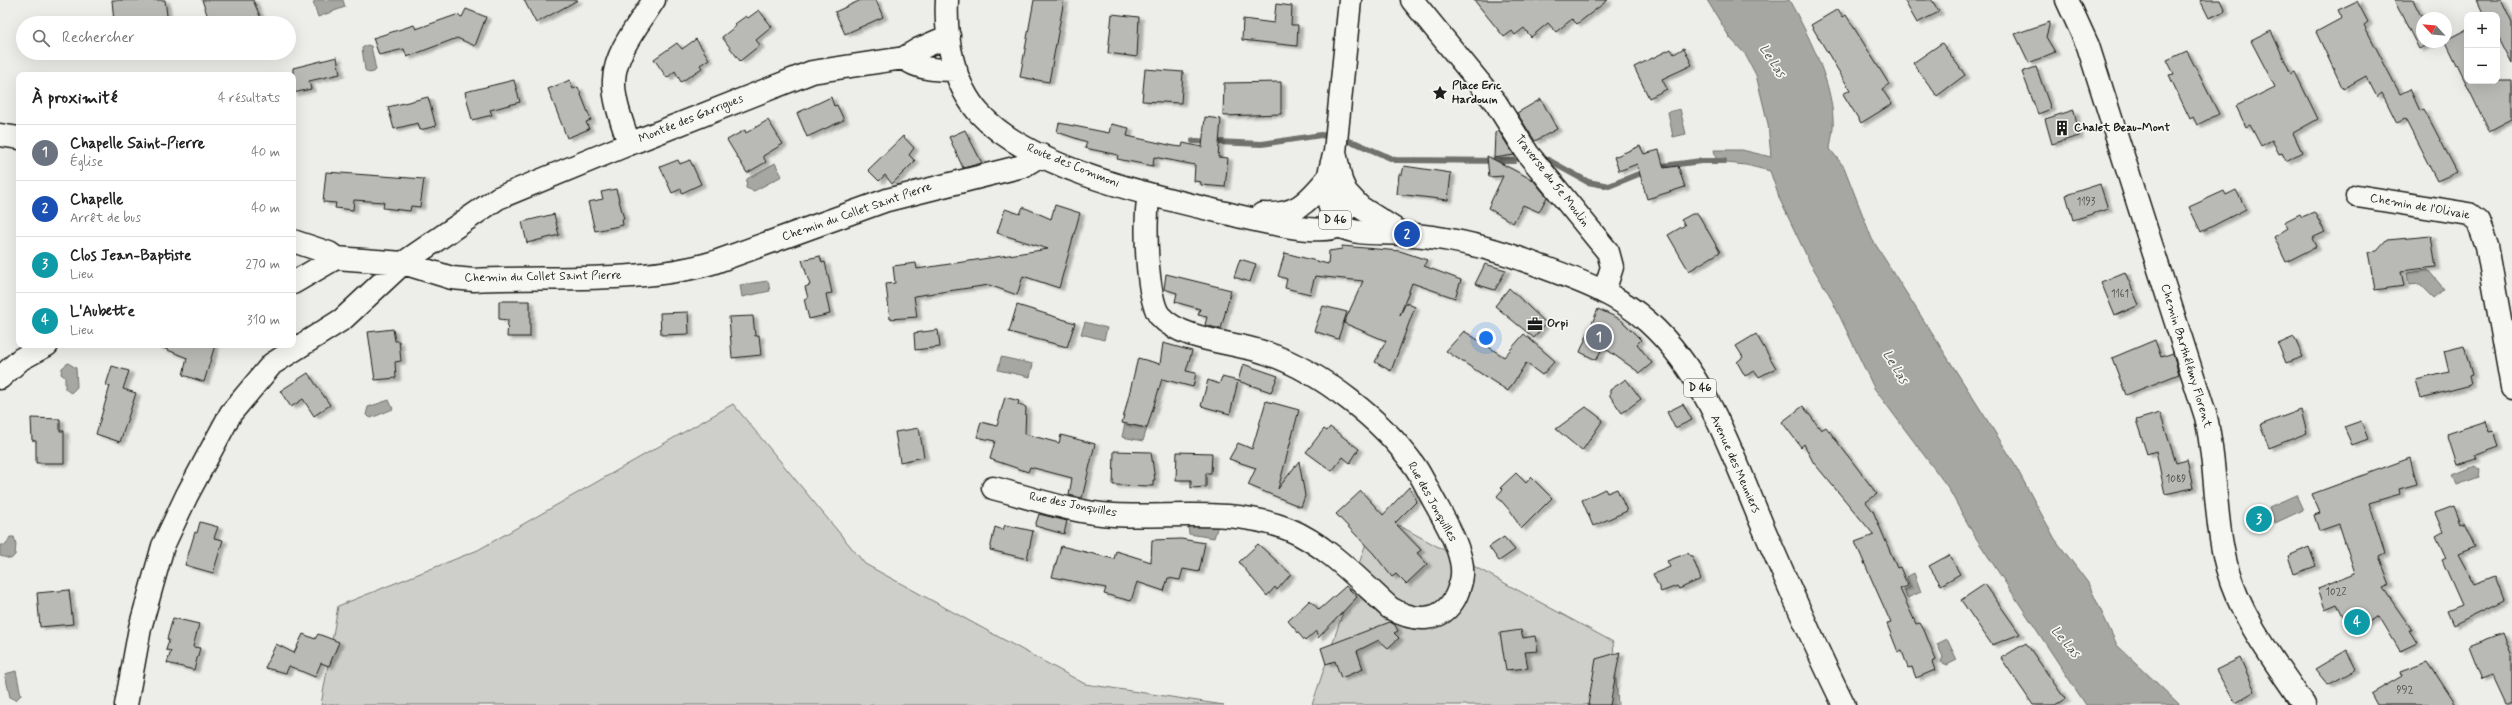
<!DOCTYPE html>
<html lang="fr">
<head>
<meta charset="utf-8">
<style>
  :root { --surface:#fff; --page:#f6f6f6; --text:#222; --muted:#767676; --line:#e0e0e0; --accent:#db2777 }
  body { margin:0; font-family:Mynerve,sans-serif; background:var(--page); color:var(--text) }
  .controls { position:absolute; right:12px; top:12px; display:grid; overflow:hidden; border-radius:8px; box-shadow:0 4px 16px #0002 }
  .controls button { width:36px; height:36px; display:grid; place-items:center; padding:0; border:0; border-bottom:1px solid var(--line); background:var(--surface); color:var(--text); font:20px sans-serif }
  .compass { position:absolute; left:2416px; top:12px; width:36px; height:36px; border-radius:50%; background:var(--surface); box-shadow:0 4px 16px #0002; rotate:296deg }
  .you { position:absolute; left:1486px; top:338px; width:14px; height:14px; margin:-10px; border:3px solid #fff; border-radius:50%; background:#1a73e8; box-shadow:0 0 0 6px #1a73e833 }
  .badge { display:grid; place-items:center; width:26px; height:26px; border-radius:50%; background:var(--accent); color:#fff; font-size:13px; font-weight:700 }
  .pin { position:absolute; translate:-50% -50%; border:2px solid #fff; box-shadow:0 1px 4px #0006 }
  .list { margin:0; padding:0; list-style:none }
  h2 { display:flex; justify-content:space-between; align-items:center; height:52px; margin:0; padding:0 16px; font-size:17px }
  h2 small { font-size:13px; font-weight:400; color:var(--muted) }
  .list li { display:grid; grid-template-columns:26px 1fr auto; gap:12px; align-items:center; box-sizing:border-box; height:56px; padding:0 16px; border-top:1px solid var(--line) }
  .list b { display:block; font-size:15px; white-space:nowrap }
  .list p { margin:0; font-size:13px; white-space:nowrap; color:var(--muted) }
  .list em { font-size:13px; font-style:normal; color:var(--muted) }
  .icon { flex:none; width:22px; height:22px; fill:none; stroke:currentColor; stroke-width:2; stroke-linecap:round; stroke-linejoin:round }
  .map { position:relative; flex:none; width:2512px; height:705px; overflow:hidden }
  .search { position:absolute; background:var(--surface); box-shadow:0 4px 16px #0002; left:16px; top:16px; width:280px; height:44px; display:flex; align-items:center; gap:10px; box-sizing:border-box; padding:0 14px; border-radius:22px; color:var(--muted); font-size:15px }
  .panel { position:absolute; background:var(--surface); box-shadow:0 4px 16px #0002; left:16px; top:72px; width:280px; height:276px; border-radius:8px }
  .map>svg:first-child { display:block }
</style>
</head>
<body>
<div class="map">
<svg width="2512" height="705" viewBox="0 0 2512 705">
  <defs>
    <filter id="shadow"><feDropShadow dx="4.5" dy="2.5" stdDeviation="1" flood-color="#0004"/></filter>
  </defs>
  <rect width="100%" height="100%" fill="#edede9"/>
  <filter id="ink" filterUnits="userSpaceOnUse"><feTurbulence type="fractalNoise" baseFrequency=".025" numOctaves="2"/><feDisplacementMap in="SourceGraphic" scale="8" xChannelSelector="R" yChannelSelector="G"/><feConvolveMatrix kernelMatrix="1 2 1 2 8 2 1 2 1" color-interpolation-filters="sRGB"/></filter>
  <g filter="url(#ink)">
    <path fill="#cececb" stroke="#757574" d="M733 404 865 564 1085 684 1224 705H321L338 606 478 550Z
      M1376 513 1613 642 1618 705H1312Z"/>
    <path fill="#a6a6a3" stroke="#6f6f6d" d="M320 0H343L345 7 318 17 313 2Z
      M1707 0H1789C1807 32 1832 81 1833 119 1834 129 1831 139 1830 149L1844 167 1872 239 2010 456 2055 539 2088 583 2117 645 2180 705H2086L1974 535 1947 486 1874 388 1829 294 1810 263 1780 200 1770 171 1746 165 1717 162 1714 150H1742L1771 157 1768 124 1756 75 1745 54 1730 38Z
      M367 45 371 46 376 70 374 72 369 73 365 70 362 48Z
      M1680 109 1686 134 1673 137 1668 112Z
      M775 163 782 176 754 191 746 188 747 179Z
      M2428 270 2444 289 2434 298 2420 284 2409 285 2407 273Z
      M768 281 770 291 742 297 740 285Z
      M1085 322 1107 328 1104 340 1081 334Z
      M1001 357 1033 364 1030 377 998 370Z
      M68 363 76 368 77 387 71 393 65 389V377L61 374 62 368Z
      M389 400 393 409 371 418 366 415 368 407Z
      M1125 423 1147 428 1143 441 1122 437Z
      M2475 466 2480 470 2479 477 2457 485 2453 475Z
      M2296 495 2303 510 2275 523 2269 507Z
      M1218 525 1214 538 1189 534 1188 526Z
      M10 537H14L16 544 15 555 11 559 0 556V545H6Z
      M1914 573 1921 592 1907 598 1904 590 1910 587 1906 577Z
      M1947 639 1957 660 1947 665 1941 662 1943 657 1937 644Z
      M16 671 21 695 16 700 10 697 5 674Z"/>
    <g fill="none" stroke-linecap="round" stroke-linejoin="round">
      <path stroke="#6f6f6d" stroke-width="6" d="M1193 141 1262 144 1321 135 1356 143 1395 160 1514 161
        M1548 160 1588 182 1609 186 1646 171
        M1656 167 1701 161H1724"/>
    </g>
    <path fill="#b9b9b6" stroke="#1c1c1c" filter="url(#shadow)" d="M112 0H165L168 23H114Z
      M202 0H253L263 23H210Z
      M524 0H578L536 23Z
      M861 0H876L883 17 845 34 835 12Z
      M1034 0H1064L1049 82 1020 77Z
      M1474 0H1608L1577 24 1572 19 1556 32 1548 23 1531 37 1524 28 1515 35 1512 31 1504 37Z
      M1904 0H1932L1939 12 1917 23Z
      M2200 0H2220L2225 11 2209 18Z
      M2394 0H2413L2422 18V42H2434L2419 49Z
      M2477 0H2501L2512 23V64L2497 35V15H2484Z
      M2357 1 2368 22 2364 25 2400 94 2410 89 2420 111 2424 109 2457 172 2437 181 2405 119 2397 123 2382 93 2377 97 2366 76 2343 89 2316 32 2342 18 2338 10Z
      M1276 4 1292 6 1291 25H1298L1297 46 1242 40 1243 19 1274 23Z
      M466 9 486 17 475 46 457 38 407 57 404 49 379 55 373 38 414 25 416 29 456 15 462 17Z
      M1838 9 1843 17 1846 15 1889 84 1882 89 1892 104 1861 123 1843 94 1850 90 1811 25Z
      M759 10 772 27 756 40 760 45 740 61 722 37 736 26 735 24 746 16 748 18Z
      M1112 14 1139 17 1137 57 1108 53Z
      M2050 22 2046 37 2055 52 2029 63 2015 34Z
      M2467 29V81H2512V119L2489 131 2446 42V40Z
      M2271 31 2291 74 2295 72 2318 119 2293 133 2302 152 2286 161 2282 153 2279 154 2272 140 2261 146 2250 125 2246 127 2236 106 2275 87 2251 41Z
      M696 39 709 59 700 65 702 68 681 82 675 71 667 78 654 59 677 43 682 49Z
      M1942 43 1965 75 1937 96 1913 63Z
      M1684 48 1692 65 1662 79 1667 89 1649 98 1634 67 1671 49 1674 54Z
      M2187 51 2219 114 2197 125 2193 117 2190 119 2169 75 2174 74 2167 60Z
      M337 57 340 74 309 81 311 89 293 93V68Z
      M2036 67 2051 109 2038 114 2022 72Z
      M1145 69 1183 72 1181 103 1142 101Z
      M514 80 520 102 490 110 492 115 472 120 465 92Z
      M570 80 573 89 578 87 591 120 586 122 589 129 567 138 548 89Z
      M1281 82V114L1223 116 1224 83Z
      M428 97 436 126 420 130 418 123 394 129 388 107Z
      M831 97 834 106 837 105 844 120 807 137 797 113Z
      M1541 99 1557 129 1535 141 1517 113Z
      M2074 110 2079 136 2052 144 2045 119Z
      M1205 117 1221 119 1218 157 1228 158 1225 187 1201 185V182L1194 181 1195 165 1154 157 1153 166 1117 159 1118 155 1085 148 1087 142 1057 132 1059 123 1109 133 1111 124 1129 128 1127 136 1174 146 1182 147 1183 143 1202 147Z
      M768 120 783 144 763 156 766 162 747 173 727 140 745 130 746 133Z
      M965 130 982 163 963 168 949 137Z
      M1498 130 1514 155 1494 158 1495 133Z
      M903 136 914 148 909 155 915 161 892 184 885 175 879 181 868 170Z
      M1640 146 1644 154 1659 150 1664 168 1678 166 1685 187 1647 199 1637 164 1619 171 1614 157Z
      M1487 156 1533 180 1547 197 1539 212 1523 205 1513 223 1488 208 1503 176 1489 177Z
      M678 160 680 164 690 160 701 184 682 193 681 189 672 193 660 167Z
      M1404 166 1451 173 1448 200 1397 194 1399 174H1402Z
      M326 172 424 179 420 207 411 206 410 211 383 208 384 202 354 200 353 210 335 208 336 203 323 202Z
      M2100 184 2108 209 2073 220 2066 195Z
      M616 189 624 219H622L623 225 595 231 588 202 603 199 601 192Z
      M2236 190 2246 209 2201 232 2189 207 2224 191 2226 195Z
      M1055 205 1080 213 1059 288 1023 276 1017 295 989 285 914 296 917 317 890 319 886 284 895 283 893 266 916 263 917 269 1048 249 997 233 1005 209 1020 214 1023 207 1051 219Z
      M2314 212 2325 232 2312 238 2316 247 2286 262 2274 237 2288 228 2284 222 2300 214 2302 217Z
      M554 214 559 235 527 243 522 222Z
      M1692 214H1698L1720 252 1689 271 1668 235 1685 225 1681 220Z
      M2431 236 2436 267 2401 271 2404 286 2375 290 2368 252 2377 251 2387 240Z
      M1342 246 1400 251 1427 260 1424 266 1461 280 1455 298 1412 283 1400 315 1406 303 1415 307 1391 371 1375 362 1386 341 1344 323 1363 281 1315 276 1310 294 1285 288 1287 279 1278 276 1285 253 1328 264 1329 251 1342 249Z
      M820 256 822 263 825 262 832 293 826 294 830 314 809 319 804 299 808 298 805 287 810 285 802 260Z
      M1240 259 1256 264 1250 282 1234 277Z
      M1485 264 1506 270 1495 290 1475 284Z
      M2125 272 2139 305 2115 316 2101 282Z
      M1166 274 1231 290 1221 329 1205 325 1207 317 1198 315 1200 309 1175 302 1177 293 1164 289Z
      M1509 288 1546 323 1534 338 1495 306Z
      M499 301H530V337H507L508 320 499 319Z
      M1017 305 1075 323 1067 347 1009 332Z
      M1323 306 1347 312 1338 339 1314 331Z
      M1598 309 1620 319 1641 340 1637 344 1652 363 1640 373 1603 347 1596 360 1580 352Z
      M688 312 689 334 661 335 660 313Z
      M753 316 755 336 759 335 761 355 732 358 729 317Z
      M393 329 395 341H399L401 361 395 362 396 378 375 380 368 332Z
      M938 330 940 347 915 350 914 333Z
      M1464 331 1504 357 1524 334 1555 361 1542 375 1526 363 1508 391 1446 351Z
      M1756 334 1776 368 1759 377 1755 371 1745 376 1737 362 1743 357 1736 346Z
      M2294 337 2303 357 2286 363 2278 344Z
      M2155 340 2161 357 2173 353 2179 374 2126 395 2112 358Z
      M1163 343 1192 351 1186 371 1196 373 1193 387 1162 379 1147 428 1122 423 1138 358 1160 364Z
      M156 345H215L204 382 183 375 187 358Z
      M2464 346 2472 375 2469 376 2471 385 2421 398 2416 380 2449 372 2444 351Z
      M1243 364 1278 376 1271 392 1238 381Z
      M112 366 129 371 123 389 136 393 120 442 96 434 110 386 106 385Z
      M308 373 330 405 314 416 303 399 291 407 280 391Z
      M1222 377 1238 381 1230 414 1201 406 1208 380 1219 384Z
      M1626 379 1641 399 1622 413 1610 396V390Z
      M1005 397 1019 401 1018 405 1026 407 1025 434 1059 443 1061 435 1095 444 1082 498 1069 495 1072 478 1030 467 1028 472 990 459 995 441 977 437 981 422 997 426Z
      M1266 401 1299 410 1278 489 1299 461 1305 496 1301 507 1248 485 1256 468 1229 459 1238 443 1252 449Z
      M1683 404 1692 420 1675 428 1667 412Z
      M1803 406 1821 430 1826 427 1877 494 1866 502 1873 511 1897 568 1900 567 1904 577 1908 586 1900 589 1916 624 1920 623 1924 630 1936 660 1932 662 1935 670 1916 678 1912 667 1908 668 1902 651 1898 652 1887 624 1891 623 1855 542 1874 535 1813 462 1804 444 1801 447 1782 422Z
      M1586 407 1603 420 1582 451 1556 429Z
      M2301 410 2307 433 2269 448 2260 425Z
      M2160 413 2176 463 2187 460 2193 488 2165 494 2156 451 2147 454 2136 420Z
      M31 418 60 419V431H64V463H36V441L32 440Z
      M2361 421 2368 439 2352 445 2344 427Z
      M2486 421 2489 432 2494 431 2499 446 2474 455 2476 459 2457 465 2447 434Z
      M1330 427 1359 449 1350 463 1343 457 1332 471 1306 452 1324 429 1327 431Z
      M919 428 924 457 900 462 895 432Z
      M1114 451 1151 452 1155 480H1153V486L1113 485Z
      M1177 452 1212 453 1211 473H1206V487L1191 488V480H1176Z
      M2410 458 2417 484 2399 489 2400 494 2369 503 2385 553 2379 556 2390 585 2383 588 2412 630H2409L2417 643 2400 651 2379 616 2351 632 2337 604 2325 609 2318 588 2355 573 2339 524 2319 531 2314 515 2320 513 2312 494Z
      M1516 473 1526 483 1531 477 1552 498 1521 529 1512 513 1497 496 1503 489 1501 487Z
      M1409 487 1417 501 1395 523 1421 550 1417 553 1427 564 1406 584 1396 574 1392 577 1374 554 1336 514 1361 491 1383 515Z
      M1605 489 1607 493 1617 489 1627 511 1593 526 1582 500Z
      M2454 506 2461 524 2464 523 2475 547 2458 554 2474 584 2495 576 2504 600 2453 625 2447 611 2462 605 2442 560 2446 558 2436 536 2443 532 2435 513Z
      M1039 514 1067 521 1064 534 1035 526Z
      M200 522 218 527 214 538 223 540 213 573 185 565 195 532 197 533Z
      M1005 525 1033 531 1027 559 990 550 995 527 1003 530Z
      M1504 537 1515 550 1499 561 1489 547Z
      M1181 539 1205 543 1199 572 1183 569 1180 580 1168 578 1164 591 1137 582 1131 601 1104 594 1106 588 1052 577 1061 546 1114 559 1116 551 1151 562 1152 540Z
      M1258 544 1291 574 1277 590 1275 587 1267 596 1239 562Z
      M2309 547 2316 566 2294 574 2288 556Z
      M1688 553 1690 556H1692L1701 579 1679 589 1677 586 1661 592 1653 574 1670 567 1667 561Z
      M1949 555 1960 574 1941 585 1929 566Z
      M1985 584 2020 634 1992 645 1961 600Z
      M1346 586 1357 597 1318 638 1316 631 1305 641 1288 621 1310 600 1319 610Z
      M69 590 73 624 40 627 37 593Z
      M173 618 199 624 193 647 200 648 194 670 167 663 171 651 166 650 169 640 167 639Z
      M1390 622 1395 625 1398 631 1394 633 1399 638 1388 648 1379 640 1357 651 1363 669 1341 678 1335 661 1326 664 1321 648Z
      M1521 630 1523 638 1535 636 1538 651 1525 652 1528 668 1506 670 1500 633Z
      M2503 633 2512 656V705H2506L2492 675 2482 679 2469 646Z
      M303 634 315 639 318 634 339 642 329 666 321 663 315 677 289 666 286 673 265 668 276 644 294 653Z
      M2026 643 2065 699 2055 705H2033L2001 658Z
      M2347 650 2357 669 2328 685 2315 669Z
      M1620 652 1610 705H1588L1596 659Z
      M2240 658 2255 691 2235 703 2216 670Z
      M2428 662 2456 705H2377L2371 694 2402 676 2401 672Z"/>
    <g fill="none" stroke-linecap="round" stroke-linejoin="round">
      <g stroke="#1c1c1c" stroke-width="25">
        <path id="minor" d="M654 0C639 24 615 52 614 80 613 101 623 124 629 144L812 72 904 58
          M947 0C945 38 953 85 980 114 1034 172 1163 198 1238 216 1259 221 1321 236 1339 226
          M1412 0 1496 103 1528 154 1608 252 1612 267 1604 292
          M2067 0 2088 46 2206 417C2217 467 2214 519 2227 568 2241 619 2275 661 2304 705
          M949 36 919 49 904 58C918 70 939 70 956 70
          M0 135 19 138
          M2357 196 2469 214 2478 221 2487 246 2512 387
          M1262 214C1295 216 1307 203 1327 179
          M293 241 329 253 336 258
          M293 283 336 258 403 263 498 198 629 144
          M0 378 21 359 47 345
          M993 488C1032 498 1074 513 1114 515 1172 518 1232 507 1288 529 1327 545 1359 580 1390 608 1414 622 1442 624 1456 596 1461 584 1464 574 1461 561 1457 542 1447 525 1438 508 1430 495 1424 480 1416 468 1384 421 1320 371 1266 353 1236 342 1182 341 1160 316 1146 301 1144 216 1149 195
          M126 705 140 628 163 546 187 495 231 413 272 364 343 319 403 263 452 278 474 280C549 276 644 284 715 262L887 200 1023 166 1041 155"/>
      </g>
      <g stroke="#1c1c1c" stroke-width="25">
        <path id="major" d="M1335 152C1326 180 1322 199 1339 226 1359 236 1380 232 1402 234 1448 237 1497 249 1540 266 1578 280 1618 294 1648 322 1707 375 1733 456 1763 527 1789 587 1815 647 1844 705
          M1346 192 1360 207 1401 233
          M1339 226 1346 206V192L1341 181 1335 152 1350 0"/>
      </g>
      <use href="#minor" stroke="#f6f6f2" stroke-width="22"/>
      <use href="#major" stroke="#f6f6f2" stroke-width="22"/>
    </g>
  </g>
  <defs>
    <g id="sight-bare" transform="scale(1.2)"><path d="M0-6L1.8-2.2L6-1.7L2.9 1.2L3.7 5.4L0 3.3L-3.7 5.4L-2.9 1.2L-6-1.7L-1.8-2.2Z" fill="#1c1c1c" stroke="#f6f6f2" stroke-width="2.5" paint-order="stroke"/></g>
    <g id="building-bare" transform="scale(1.2)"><path d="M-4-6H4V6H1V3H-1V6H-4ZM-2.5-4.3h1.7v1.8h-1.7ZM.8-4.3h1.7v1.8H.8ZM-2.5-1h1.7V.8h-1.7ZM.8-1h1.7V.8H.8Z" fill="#1c1c1c" stroke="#f6f6f2" stroke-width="2.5" paint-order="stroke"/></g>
    <g id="office-bare" transform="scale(1.2)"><path d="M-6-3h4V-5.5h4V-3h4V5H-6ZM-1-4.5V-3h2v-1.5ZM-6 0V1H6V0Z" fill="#1c1c1c" stroke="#f6f6f2" stroke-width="2.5" paint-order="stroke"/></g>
  </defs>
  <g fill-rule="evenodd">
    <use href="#sight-bare" x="1440" y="93"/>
    <use href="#building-bare" x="2062" y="128"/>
    <use href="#office-bare" x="1535" y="324"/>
  </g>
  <g text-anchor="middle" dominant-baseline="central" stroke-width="3.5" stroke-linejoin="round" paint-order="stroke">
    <g font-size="10" fill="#434342">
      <text x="2086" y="202">1193</text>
      <text x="2120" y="294">1161</text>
      <text x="2176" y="479">1089</text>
      <text x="2336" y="592">1022</text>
      <text x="2405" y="690">992</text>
    </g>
    <g fill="#f6f6f2" stroke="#5d5d5c" stroke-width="1">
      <rect x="1319" y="211" width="32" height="18" rx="3"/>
      <rect x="1684" y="379" width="32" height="18" rx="3"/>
    </g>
    <g font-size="11" font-weight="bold" fill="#1c1c1c">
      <text x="1335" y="220">D 46</text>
      <text x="1700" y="388">D 46</text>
    </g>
    <g font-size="12" font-weight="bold" fill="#1c1c1c" stroke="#f6f6f2" text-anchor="start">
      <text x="1452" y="86">Place Eric<tspan x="1452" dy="14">Hardouin</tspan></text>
      <text x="2074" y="128">Chalet Beau-Mont</text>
      <text x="1547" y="324">Orpi</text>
    </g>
    <g font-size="12" fill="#1c1c1c" stroke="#f6f6f2">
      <text transform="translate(691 119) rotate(-22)">Montée des Garrigues</text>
      <text transform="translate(1073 166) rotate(22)">Route des Commoni</text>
      <text transform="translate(1552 181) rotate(52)">Traverse du 5e Moulin</text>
      <text transform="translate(2420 207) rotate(10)">Chemin de l'Olivaie</text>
      <text transform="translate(857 212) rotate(-19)">Chemin du Collet Saint Pierre</text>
      <text transform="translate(543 277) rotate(-1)">Chemin du Collet Saint Pierre</text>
      <text transform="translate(2186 356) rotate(73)">Chemin Barthélémy Florent</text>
      <text transform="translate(1735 464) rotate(66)">Avenue des Meuniers</text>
      <text transform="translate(1432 502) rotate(61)">Rue des Jonquilles</text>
      <text transform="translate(1073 505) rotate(11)">Rue des Jonquilles</text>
    </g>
    <g font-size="13" font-style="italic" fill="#535352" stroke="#f6f6f2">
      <text transform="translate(1772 61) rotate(57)">Le Las</text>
      <text transform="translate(1895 367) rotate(59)">Le Las</text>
      <text transform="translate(2065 642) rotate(50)">Le Las</text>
    </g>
  </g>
</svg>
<div class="controls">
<button>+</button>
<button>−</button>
</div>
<svg class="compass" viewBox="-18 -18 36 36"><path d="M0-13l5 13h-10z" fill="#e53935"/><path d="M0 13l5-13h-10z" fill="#767676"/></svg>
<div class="you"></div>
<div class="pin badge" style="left:1599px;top:337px;background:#6b7280">1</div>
<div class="pin badge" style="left:1407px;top:234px;background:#1a4fb4">2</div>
<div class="pin badge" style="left:2259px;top:519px;background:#0f9aa8">3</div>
<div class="pin badge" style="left:2357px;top:622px;background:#0f9aa8">4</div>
<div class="search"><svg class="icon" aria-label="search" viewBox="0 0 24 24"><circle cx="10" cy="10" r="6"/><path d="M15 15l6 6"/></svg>Rechercher</div>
<section class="panel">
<h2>À proximité<small>4 résultats</small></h2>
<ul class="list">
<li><span class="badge" style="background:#6b7280">1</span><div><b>Chapelle Saint-Pierre</b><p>Église</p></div><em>40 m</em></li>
<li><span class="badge" style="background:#1a4fb4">2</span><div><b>Chapelle</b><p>Arrêt de bus</p></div><em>40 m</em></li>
<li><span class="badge" style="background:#0f9aa8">3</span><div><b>Clos Jean-Baptiste</b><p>Lieu</p></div><em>270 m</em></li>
<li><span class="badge" style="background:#0f9aa8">4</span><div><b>L'Aubette</b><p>Lieu</p></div><em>310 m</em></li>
</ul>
</section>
</div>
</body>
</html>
